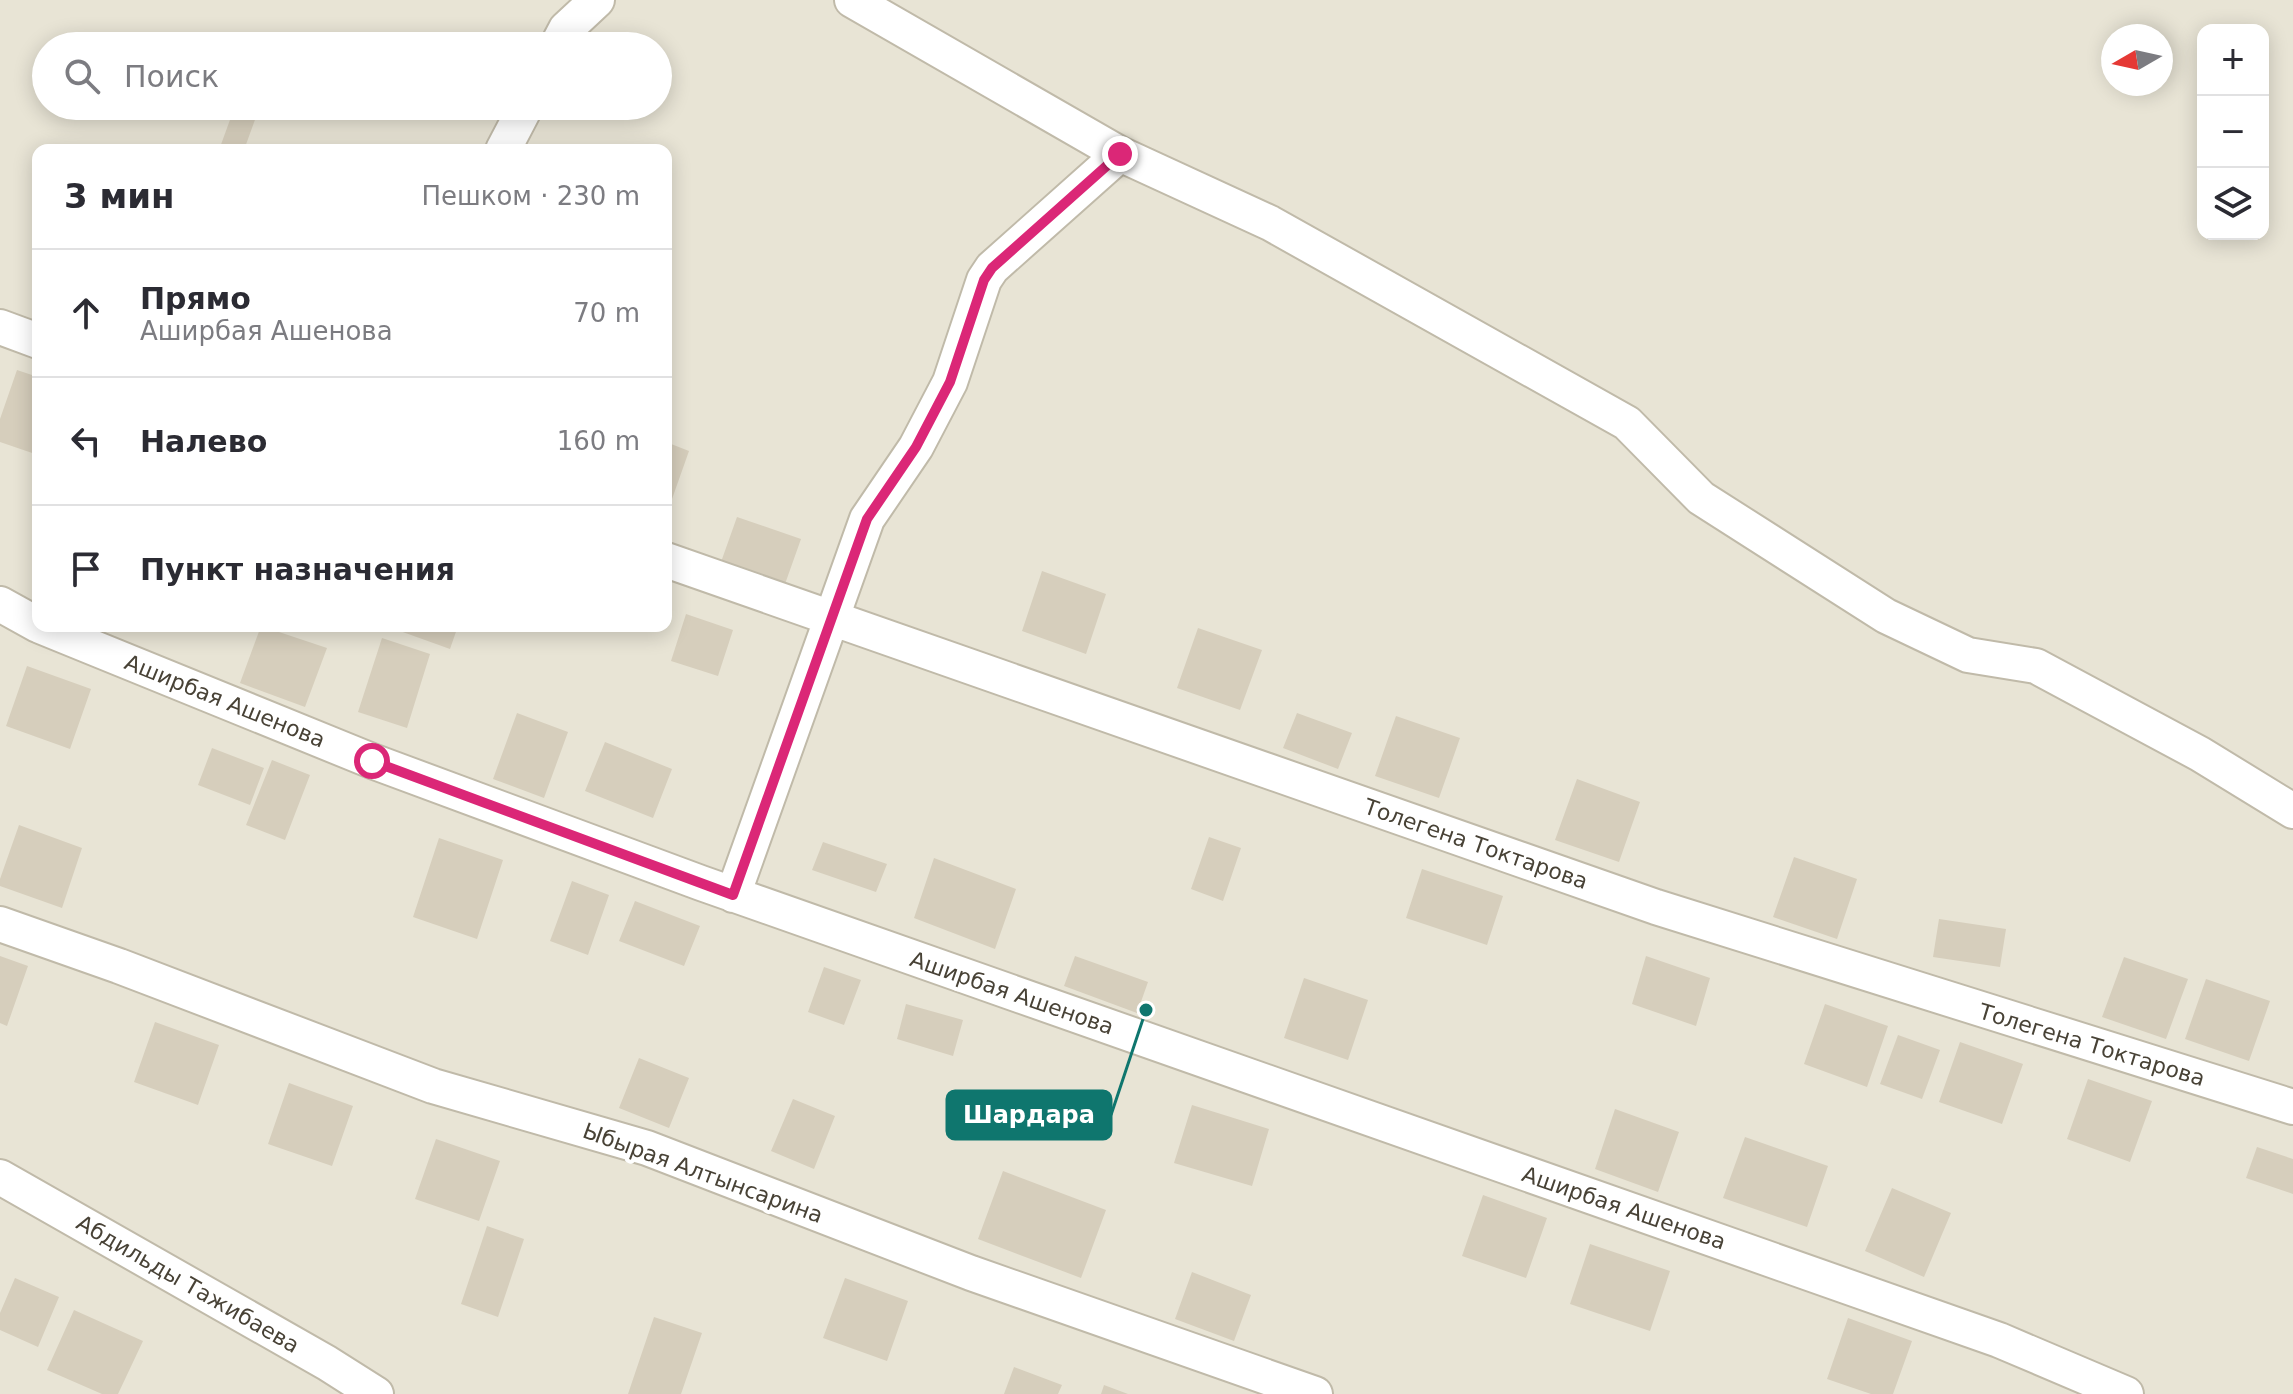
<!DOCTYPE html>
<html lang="ru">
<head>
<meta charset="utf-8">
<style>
  :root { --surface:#fff; --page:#f2f2f3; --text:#2b2b33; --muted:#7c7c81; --line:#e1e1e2 }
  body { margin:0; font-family:"DejaVu Sans",sans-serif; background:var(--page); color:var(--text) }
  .controls { position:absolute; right:24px; top:24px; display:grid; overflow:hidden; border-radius:16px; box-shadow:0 4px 20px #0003 }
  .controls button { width:72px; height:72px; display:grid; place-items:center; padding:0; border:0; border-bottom:2px solid var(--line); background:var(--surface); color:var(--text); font:40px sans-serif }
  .compass { position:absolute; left:2101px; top:24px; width:72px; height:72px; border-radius:50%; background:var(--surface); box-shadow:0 4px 20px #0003; rotate:261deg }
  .stop { position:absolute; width:24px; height:24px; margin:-18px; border:6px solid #db2777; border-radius:50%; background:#fff }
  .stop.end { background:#db2777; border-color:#fff; box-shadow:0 2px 8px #0008 }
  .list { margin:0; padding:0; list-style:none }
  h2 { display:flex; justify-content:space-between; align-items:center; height:104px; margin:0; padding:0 32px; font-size:34px }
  h2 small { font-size:26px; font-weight:400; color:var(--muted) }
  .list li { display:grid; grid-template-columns:52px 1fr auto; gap:24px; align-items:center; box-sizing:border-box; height:128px; padding:0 32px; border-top:2px solid var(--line) }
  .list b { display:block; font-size:30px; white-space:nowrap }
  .list p { margin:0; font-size:26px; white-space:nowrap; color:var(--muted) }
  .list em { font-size:26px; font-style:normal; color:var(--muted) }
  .icon { flex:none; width:44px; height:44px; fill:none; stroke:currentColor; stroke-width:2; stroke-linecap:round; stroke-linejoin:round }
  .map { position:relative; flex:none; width:2293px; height:1394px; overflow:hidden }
  .search { position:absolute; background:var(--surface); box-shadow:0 4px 20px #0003; left:32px; top:32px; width:640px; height:88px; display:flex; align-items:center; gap:20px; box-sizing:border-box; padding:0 28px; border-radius:44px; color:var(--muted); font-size:30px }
  .panel { position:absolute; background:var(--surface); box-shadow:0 4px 20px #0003; left:32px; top:144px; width:640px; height:488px; border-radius:16px }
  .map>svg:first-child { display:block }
</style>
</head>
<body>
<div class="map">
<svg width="2293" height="1394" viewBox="0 0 2293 1394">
  <rect width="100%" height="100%" fill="#f4f1e7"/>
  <path fill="#e8e4d5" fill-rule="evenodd" d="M0 0H2293V1394H0ZM2203 30H2263V234H2203ZM2113 36H2161V84H2113ZM46 46H658V106H46ZM38 150H666V626H38Z"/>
  <path fill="#d6cebc" d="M235 106H260L244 150H219Z
    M17 370 38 377V455L0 442V419Z
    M666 442 689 451 666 516Z
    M737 517 801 539 785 584 721 562Z
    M1042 571 1106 594 1086 654 1022 631Z
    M686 614 733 630 718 676 671 661Z
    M261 626 327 648 305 707 240 683Z
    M386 626H458L450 649Z
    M1198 628 1262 650 1240 710 1177 688Z
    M382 638 430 654 407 728 358 712Z
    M27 666 91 689 70 749 6 726Z
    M517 713 568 732 544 798 493 779Z
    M1297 713 1352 733 1338 769 1283 748Z
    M1396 716 1460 738 1439 798 1375 776Z
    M605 742 672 769 653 818 585 791Z
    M212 748 264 768 250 805 198 785Z
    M272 760 310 775 285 840 246 825Z
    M1577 779 1640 802 1619 862 1555 840Z
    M19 825 82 848 62 908 0 886V879Z
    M1209 837 1241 848 1223 901 1191 889Z
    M439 838 503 860 477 939 413 917Z
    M823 842 887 864 876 892 812 870Z
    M1794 857 1857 879 1837 939 1773 917Z
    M934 858 1016 889 995 949 914 918Z
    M1422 869 1503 896 1487 945 1406 918Z
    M572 881 609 895 588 955 550 941Z
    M635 901 700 926 684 966 619 941Z
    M1939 919 2006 929 2000 967 1933 957Z
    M0 956 28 966 7 1026 0 1023Z
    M1075 956 1148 982 1137 1013 1064 986Z
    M1646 956 1710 978 1696 1026 1632 1004Z
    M2124 957 2188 979 2166 1039 2102 1017Z
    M824 967 861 980 844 1025 808 1012Z
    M1304 978 1368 1000 1348 1060 1284 1038Z
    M2206 979 2270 1001 2249 1061 2185 1039Z
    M906 1004 963 1020 953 1056 897 1039Z
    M1825 1004 1888 1026 1867 1087 1804 1064Z
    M155 1022 219 1045 198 1105 134 1082Z
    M1898 1035 1940 1050 1922 1099 1880 1084Z
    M1960 1042 2023 1064 2002 1124 1939 1102Z
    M639 1058 689 1078 669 1128 619 1108Z
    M2088 1079 2152 1101 2130 1162 2067 1139Z
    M289 1083 353 1106 332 1166 268 1144Z
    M793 1099 835 1116 814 1169 771 1151Z
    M1192 1105 1269 1129 1252 1186 1174 1163Z
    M1615 1109 1679 1132 1658 1192 1595 1169Z
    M1745 1137 1828 1166 1807 1227 1723 1198Z
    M436 1139 500 1161 479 1221 415 1199Z
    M2257 1147 2293 1159V1194L2246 1178Z
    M1003 1171 1106 1210 1081 1278 978 1239Z
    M1892 1188 1951 1213 1924 1277 1865 1251Z
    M1483 1195 1547 1218 1526 1278 1462 1256Z
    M487 1226 524 1239 498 1317 461 1304Z
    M1590 1244 1670 1271 1650 1331 1570 1304Z
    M1192 1272 1251 1295 1234 1341 1175 1319Z
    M15 1278 59 1297 38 1347 0 1330V1313Z
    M845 1278 908 1301 887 1361 823 1338Z
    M74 1310 143 1341 118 1394H102L47 1370Z
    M654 1317 702 1333 681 1394H628Z
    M1848 1318 1912 1341 1893 1394H1871L1827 1379Z
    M1014 1367 1062 1385 1058 1394H1004Z
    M1104 1385 1128 1394H1101Z"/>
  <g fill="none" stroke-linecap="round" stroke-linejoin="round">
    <g stroke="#c0baa9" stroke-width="38">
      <path id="minor" d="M852 0 1120 154 1270 223 1627 423 1701 498 1886 616 1968 655 2036 666 2200 754 2293 811
        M557 46 566 29 597 0
        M503 150 526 106
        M0 327 38 341
        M666 560 1656 907 2293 1107
        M0 604 38 625
        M40 626 372 761 701 883 1999 1340 2126 1394
        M733 895 867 519 916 447 950 382 984 280 992 268 1120 154
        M0 924 119 966 433 1086 647 1148 971 1273 1315 1394
        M0 1177 327 1363 376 1394"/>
    </g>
    <use href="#minor" stroke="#fff" stroke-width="34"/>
  </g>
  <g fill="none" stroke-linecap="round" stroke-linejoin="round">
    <path stroke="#db2777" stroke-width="10" d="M372 761 733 895 867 519 916 447 950 382 984 280 992 268 1120 154"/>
  </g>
  <g text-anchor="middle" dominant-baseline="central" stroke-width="8" stroke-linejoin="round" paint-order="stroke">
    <g font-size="22" fill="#484236" stroke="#fff">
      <text transform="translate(225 701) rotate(22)">Аширбая Ашенова</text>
      <text transform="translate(1476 844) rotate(19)">Толегена Токтарова</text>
      <text transform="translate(1012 993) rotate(19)">Аширбая Ашенова</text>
      <text transform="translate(2092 1045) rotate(17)">Толегена Токтарова</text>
      <text transform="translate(703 1173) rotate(20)">Ыбырая Алтынсарина</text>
      <text transform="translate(1624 1208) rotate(19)">Аширбая Ашенова</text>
      <text transform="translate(188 1284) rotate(30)">Абдильды Тажибаева</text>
    </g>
  </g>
  <path fill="none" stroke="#0f766e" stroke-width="3" d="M1146 1010L1111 1115"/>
  <circle fill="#0f766e" stroke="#fff" stroke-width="3" cx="1146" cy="1010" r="8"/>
  <rect fill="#0f766e" stroke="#0f766e" stroke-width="3" x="947" y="1091" width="164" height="48" rx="8"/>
  <g font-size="24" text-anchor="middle" font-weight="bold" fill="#fff">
    <text x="1029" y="1123">Шардара</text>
  </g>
</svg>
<div class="controls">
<button>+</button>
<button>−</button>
<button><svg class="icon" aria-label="layers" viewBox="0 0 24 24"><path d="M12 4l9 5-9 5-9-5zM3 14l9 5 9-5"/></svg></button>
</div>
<svg class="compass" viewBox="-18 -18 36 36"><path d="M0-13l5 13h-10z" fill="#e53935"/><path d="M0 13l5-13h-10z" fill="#7c7c81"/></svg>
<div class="stop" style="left:372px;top:761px"></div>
<div class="stop end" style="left:1120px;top:154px"></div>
<div class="search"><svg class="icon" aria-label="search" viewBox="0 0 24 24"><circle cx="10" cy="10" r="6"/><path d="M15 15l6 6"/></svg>Поиск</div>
<section class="panel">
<h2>3 мин<small>Пешком · 230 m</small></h2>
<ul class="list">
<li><svg class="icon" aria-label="ahead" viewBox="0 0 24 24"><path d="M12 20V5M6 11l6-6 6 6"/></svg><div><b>Прямо</b><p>Аширбая Ашенова</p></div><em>70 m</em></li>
<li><svg class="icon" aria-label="left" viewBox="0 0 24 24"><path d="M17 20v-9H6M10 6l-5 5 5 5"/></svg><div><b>Налево</b></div><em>160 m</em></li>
<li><svg class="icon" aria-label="arrive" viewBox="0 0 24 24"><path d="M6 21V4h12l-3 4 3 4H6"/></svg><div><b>Пункт назначения</b></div></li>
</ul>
</section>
</div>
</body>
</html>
